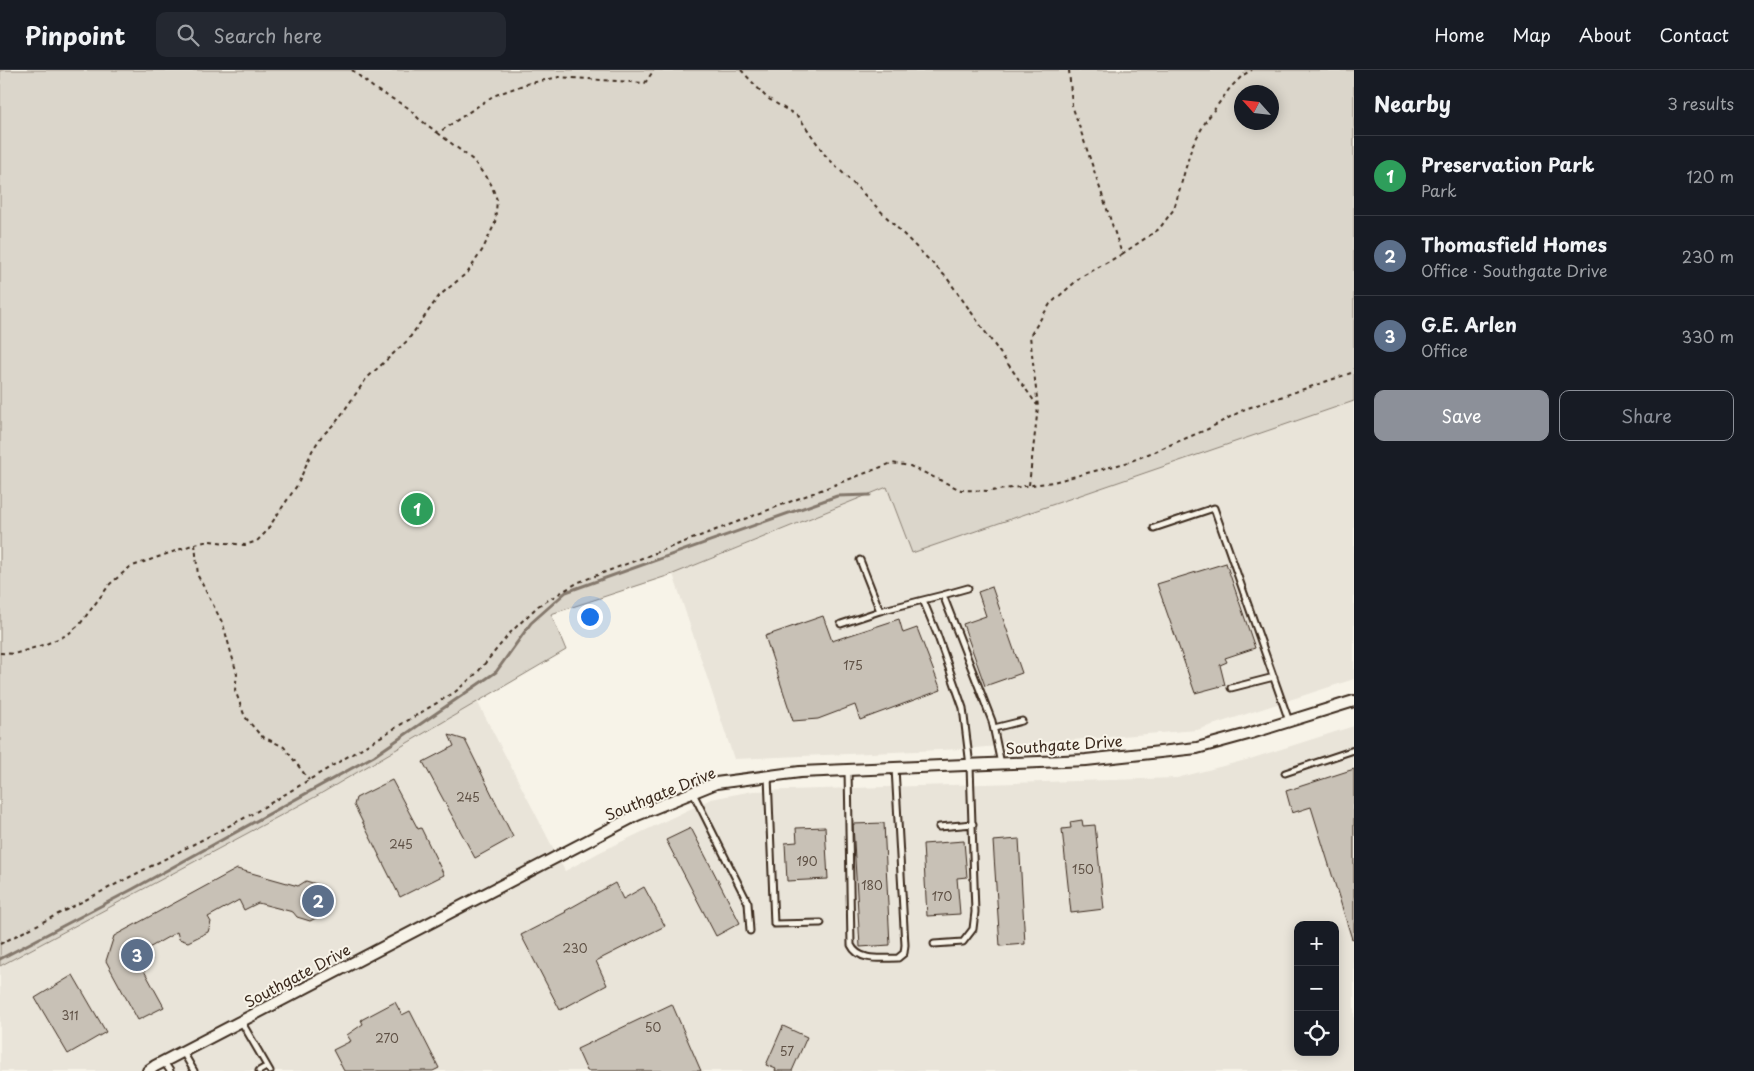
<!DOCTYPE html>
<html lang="en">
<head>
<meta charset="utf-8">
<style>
  :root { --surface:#171b24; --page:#242831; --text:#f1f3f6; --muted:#9ea1a6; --line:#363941; --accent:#8c9099 }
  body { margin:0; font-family:"Playpen Sans",sans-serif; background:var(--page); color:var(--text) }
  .controls { position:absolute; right:15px; bottom:15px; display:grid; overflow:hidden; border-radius:10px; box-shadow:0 2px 12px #0003 }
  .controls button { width:45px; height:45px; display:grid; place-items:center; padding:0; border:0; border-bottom:1px solid var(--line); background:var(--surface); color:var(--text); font:25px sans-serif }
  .compass { position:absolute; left:1234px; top:15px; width:45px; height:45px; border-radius:50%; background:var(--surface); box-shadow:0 2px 12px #0003; rotate:297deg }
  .you { position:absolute; left:589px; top:546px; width:18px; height:18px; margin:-12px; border:4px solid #fff; border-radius:50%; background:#1a73e8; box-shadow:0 0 0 8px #1a73e833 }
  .badge { display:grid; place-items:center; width:32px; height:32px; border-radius:50%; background:var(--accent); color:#fff; font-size:16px; font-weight:700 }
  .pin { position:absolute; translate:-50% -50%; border:2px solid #fff; box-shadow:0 1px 5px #0006 }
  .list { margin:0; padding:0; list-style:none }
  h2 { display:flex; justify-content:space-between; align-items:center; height:65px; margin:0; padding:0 20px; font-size:21px }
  h2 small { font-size:16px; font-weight:400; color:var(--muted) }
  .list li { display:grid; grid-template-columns:32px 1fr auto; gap:15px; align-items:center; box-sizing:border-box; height:80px; padding:0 20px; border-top:1px solid var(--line) }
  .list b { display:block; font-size:19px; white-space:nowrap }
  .list p { margin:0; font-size:16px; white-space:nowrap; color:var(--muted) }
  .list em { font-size:16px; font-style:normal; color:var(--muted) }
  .actions { display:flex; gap:10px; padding:15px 20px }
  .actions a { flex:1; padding:11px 0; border:1px solid var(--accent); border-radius:10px; text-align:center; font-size:18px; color:var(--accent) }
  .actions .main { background:var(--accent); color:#fff }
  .icon { flex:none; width:28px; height:28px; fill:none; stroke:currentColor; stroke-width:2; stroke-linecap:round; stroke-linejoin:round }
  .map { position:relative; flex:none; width:1354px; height:1001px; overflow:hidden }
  header { display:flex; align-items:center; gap:30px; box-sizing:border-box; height:70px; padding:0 25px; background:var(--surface); border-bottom:1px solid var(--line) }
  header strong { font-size:24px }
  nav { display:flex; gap:28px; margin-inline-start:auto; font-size:18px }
  .search { width:350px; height:45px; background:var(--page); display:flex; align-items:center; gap:12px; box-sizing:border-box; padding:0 18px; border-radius:10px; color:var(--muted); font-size:19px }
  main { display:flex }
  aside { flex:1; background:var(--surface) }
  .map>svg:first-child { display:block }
</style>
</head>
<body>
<header>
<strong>Pinpoint</strong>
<div class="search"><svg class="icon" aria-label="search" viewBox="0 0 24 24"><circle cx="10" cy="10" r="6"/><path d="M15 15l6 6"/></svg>Search here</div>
<nav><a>Home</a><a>Map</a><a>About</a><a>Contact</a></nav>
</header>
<main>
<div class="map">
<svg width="1354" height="1001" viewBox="0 0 1354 1001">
  <rect width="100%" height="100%" fill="#f7f3e8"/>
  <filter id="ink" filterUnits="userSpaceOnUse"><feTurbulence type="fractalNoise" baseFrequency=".02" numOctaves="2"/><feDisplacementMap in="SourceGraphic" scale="10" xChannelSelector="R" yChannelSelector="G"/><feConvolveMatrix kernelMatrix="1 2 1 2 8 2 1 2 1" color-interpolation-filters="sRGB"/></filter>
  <g filter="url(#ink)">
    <path fill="#e9e4d9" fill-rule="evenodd" d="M1354 331V609L1197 660 962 679 734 689 673 504 887 417 912 483Z
      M477 631 565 801 600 782 711 729 753 721 1177 708 1250 689 1354 656V1001H0V896L315 727ZM1298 855H1335V982H1298Z"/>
    <path fill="#dbd6cb" stroke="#8b8074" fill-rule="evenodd" d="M0 0H1354V331L912 483 887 417 673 504 551 544 566 580 315 727 0 896ZM1242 22H1272V52H1242Z"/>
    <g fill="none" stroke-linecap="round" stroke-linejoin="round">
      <path stroke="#84786c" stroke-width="3" d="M0 889 133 819 374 686 496 602 531 553 566 522 837 426 870 425"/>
    </g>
    <path fill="#c8c1b6" stroke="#3b2a1e" d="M1226 493 1255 578 1225 588 1227 592 1220 595 1225 615 1195 623 1157 514Z
      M992 517 1022 603 985 616 963 554 986 546 978 522Z
      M823 546 832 571 899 549 903 563 917 558 941 620 860 650 855 635 818 649 793 651 765 566Z
      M449 665 465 670 513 767 475 788 423 692 454 676Z
      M1354 699V868L1352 869 1311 737 1292 743 1286 721Z
      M392 710 418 759 421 758 444 805 400 827 354 735 356 728Z
      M1082 750 1083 756 1095 755 1104 839 1071 843 1062 759 1071 758 1070 752Z
      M884 753 890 875 860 877 853 754Z
      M825 757 828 809 787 811 785 773 797 772 796 758Z
      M691 758 740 853 716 866 666 770Z
      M1019 769 1025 874 1000 876 993 771Z
      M964 771 967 807 957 808 960 844 927 846 923 774Z
      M237 799 298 816 306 811 323 816 328 825 320 846 310 851 297 847 293 842 258 833 244 840 239 830 208 847 211 852 208 862 188 872 179 869 177 862 147 879 152 890 142 897 164 937 138 950 106 891 114 866Z
      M615 813 623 829 644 817 665 856 596 891 607 915 560 940 521 865 566 842 565 841Z
      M73 905 106 962 68 984 35 928Z
      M395 932 402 945 410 941 439 998 433 1001H344L333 980 351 971 347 965 363 954 361 950Z
      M672 934 701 1001H587L577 979Z
      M783 956 807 967 792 1001H775L776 999 766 995Z"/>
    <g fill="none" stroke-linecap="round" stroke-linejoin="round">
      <g stroke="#3b2a1e" stroke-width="9">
        <path id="service" d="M1154 458 1214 438 1289 651
          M860 490 880 541
          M943 525 968 518
          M923 530 943 525 992 651 1001 694
          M841 554 880 541 923 530 937 564 963 638 970 696 975 842 973 859 963 872 934 874
          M1231 618 1274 607
          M994 658 1022 651
          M848 700 851 875C859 892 882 888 898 888L904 883 905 875 895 698
          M1285 703 1354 680
          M768 706 774 854 821 853
          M693 723 748 833 750 861
          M939 757 973 754
          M241 951 270 1001
          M183 982 194 1001
          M164 992 170 1001
          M259 1001 266 997"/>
      </g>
      <g stroke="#3b2a1e" stroke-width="14">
        <path id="minor" d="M148 1001 155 996 637 745 716 713 800 702 1086 690 1197 678 1248 664 1354 631"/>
      </g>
      <path stroke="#3b2a1e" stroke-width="2" stroke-dasharray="4 4" stroke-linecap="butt" d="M352 0 375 19 407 37 419 49 438 63 493 26 526 14 559 7 645 13 654 0
        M741 0 767 28 799 47 825 85 947 208 1037 335
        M1122 184 1159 159 1174 139 1192 76 1206 51 1230 18 1243 5 1252 0
        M1029 415 1038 337 1030 266 1050 234 1081 207 1122 184 1072 35 1069 0
        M195 474 198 506 223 554 237 604 235 620 245 647 261 666 284 677 309 710
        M0 583 14 584 46 574 67 565 80 554 110 514 130 497 195 474 209 471 245 475 257 471 265 463 298 414 312 381 321 367 337 351 366 309 408 270 439 226 468 202 483 179 495 153 497 130 491 114 473 90 438 63
        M0 874 254 743 455 622 477 603 510 563 538 536 579 512 892 393 910 396 961 420 991 421 1053 412 1129 392 1208 359 1245 339 1354 302"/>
      <use href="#service" stroke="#f7f3e8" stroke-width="5"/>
      <use href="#minor" stroke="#f7f3e8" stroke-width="10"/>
    </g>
  </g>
  <g text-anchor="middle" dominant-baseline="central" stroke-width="4" stroke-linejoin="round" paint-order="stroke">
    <g font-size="12" fill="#5e5044">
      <text x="853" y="595">175</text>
      <text x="468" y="727">245</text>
      <text x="401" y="774">245</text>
      <text x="807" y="791">190</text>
      <text x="1083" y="799">150</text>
      <text x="872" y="815">180</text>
      <text x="942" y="826">170</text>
      <text x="575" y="878">230</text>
      <text x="70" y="945">311</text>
      <text x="653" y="957">50</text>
      <text x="387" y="968">270</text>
      <text x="787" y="981">57</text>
    </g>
    <g font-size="15" fill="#3b2a1e" stroke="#f7f3e8">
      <text transform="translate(1064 674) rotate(-4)">Southgate Drive</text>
      <text transform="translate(660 723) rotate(-22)">Southgate Drive</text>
      <text transform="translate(297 905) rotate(-28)">Southgate Drive</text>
    </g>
  </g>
</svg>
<div class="controls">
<button>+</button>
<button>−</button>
<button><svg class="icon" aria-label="locate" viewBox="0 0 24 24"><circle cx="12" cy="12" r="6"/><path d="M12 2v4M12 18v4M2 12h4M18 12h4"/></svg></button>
</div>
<svg class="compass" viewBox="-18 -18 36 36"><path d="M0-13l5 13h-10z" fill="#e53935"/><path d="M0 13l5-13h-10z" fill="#9ea1a6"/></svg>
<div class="you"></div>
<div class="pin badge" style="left:417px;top:439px;background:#2e9e5b">1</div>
<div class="pin badge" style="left:318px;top:831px;background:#5c6f8a">2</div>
<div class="pin badge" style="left:137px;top:885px;background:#5c6f8a">3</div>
</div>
<aside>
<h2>Nearby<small>3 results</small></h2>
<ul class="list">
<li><span class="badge" style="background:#2e9e5b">1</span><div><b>Preservation Park</b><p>Park</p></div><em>120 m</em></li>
<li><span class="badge" style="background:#5c6f8a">2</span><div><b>Thomasfield Homes</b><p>Office · Southgate Drive</p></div><em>230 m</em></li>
<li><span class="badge" style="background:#5c6f8a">3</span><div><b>G.E. Arlen</b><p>Office</p></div><em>330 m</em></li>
</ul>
<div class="actions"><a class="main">Save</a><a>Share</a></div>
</aside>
</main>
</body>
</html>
